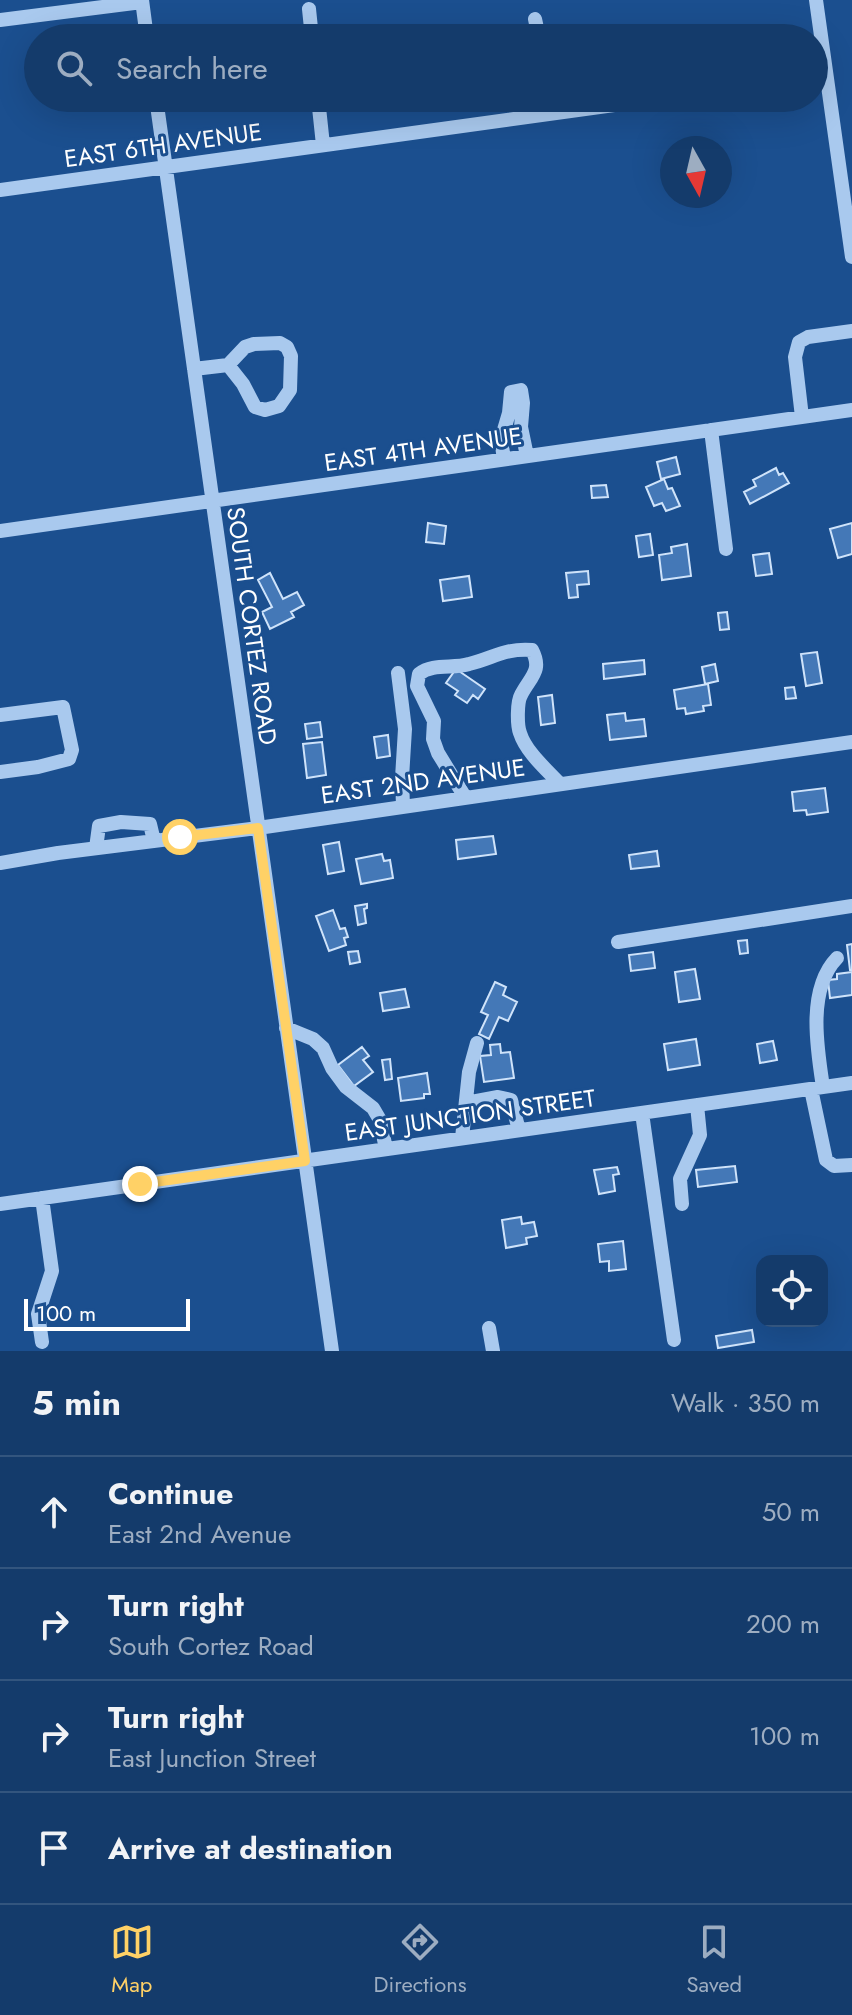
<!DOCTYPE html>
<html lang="en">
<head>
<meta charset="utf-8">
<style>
  :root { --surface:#143b6b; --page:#1d4271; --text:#f1f3f6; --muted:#9dadc1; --line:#33557e; --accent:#ffd166 }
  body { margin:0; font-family:Jost,sans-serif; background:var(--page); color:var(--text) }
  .controls { position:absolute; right:24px; bottom:24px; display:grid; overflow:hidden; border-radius:16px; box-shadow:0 8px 32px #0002 }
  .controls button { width:72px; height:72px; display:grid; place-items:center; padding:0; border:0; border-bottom:2px solid var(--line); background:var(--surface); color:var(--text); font:40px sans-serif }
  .compass { position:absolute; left:660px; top:136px; width:72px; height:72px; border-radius:50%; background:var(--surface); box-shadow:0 8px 32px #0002; rotate:172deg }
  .scale { position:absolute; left:24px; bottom:20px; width:166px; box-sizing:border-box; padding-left:8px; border:4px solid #fff; border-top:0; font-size:22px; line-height:28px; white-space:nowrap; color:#fff; -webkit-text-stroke:6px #1b4f8f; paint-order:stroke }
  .stop { position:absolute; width:24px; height:24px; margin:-18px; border:6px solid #ffd166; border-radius:50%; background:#fff }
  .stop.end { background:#ffd166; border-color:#fff; box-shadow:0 2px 8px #0008 }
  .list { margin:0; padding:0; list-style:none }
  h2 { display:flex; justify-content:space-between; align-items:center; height:104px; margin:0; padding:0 32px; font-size:34px }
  h2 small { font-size:26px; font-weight:400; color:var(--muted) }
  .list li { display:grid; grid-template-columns:52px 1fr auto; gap:24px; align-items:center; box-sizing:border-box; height:112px; padding:0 32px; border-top:2px solid var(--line) }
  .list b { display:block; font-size:30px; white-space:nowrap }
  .list p { margin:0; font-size:26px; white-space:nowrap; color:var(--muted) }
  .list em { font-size:26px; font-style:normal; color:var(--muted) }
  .icon { flex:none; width:44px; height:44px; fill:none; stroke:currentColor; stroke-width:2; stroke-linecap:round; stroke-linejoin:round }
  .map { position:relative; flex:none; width:852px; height:1351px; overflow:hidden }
  .search { position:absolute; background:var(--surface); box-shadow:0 8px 32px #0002; left:24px; right:24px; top:24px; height:88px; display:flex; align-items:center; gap:20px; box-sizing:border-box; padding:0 28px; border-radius:44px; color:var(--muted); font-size:30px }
  .sheet { height:552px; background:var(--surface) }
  nav { display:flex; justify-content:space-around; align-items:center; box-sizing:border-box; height:112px; border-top:2px solid var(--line); background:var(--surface); font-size:22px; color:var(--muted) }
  nav a { display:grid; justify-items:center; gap:4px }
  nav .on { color:var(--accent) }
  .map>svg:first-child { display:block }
</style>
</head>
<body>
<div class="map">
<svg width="852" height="1351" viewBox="0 0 852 1351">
  <rect width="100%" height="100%" fill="#1b4f8f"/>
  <path fill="#4478b7" stroke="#cfe3fa" stroke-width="2" d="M676 457 680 474 661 479 657 462Z
    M776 468 779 475 783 473 789 483 750 504 744 492 756 486 753 480Z
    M664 479 668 489 672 488 680 506 666 511 662 503 654 506 646 487Z
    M606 485 608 497 592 498 591 486Z
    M428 523 446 526 444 544 426 542Z
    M852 523V554L838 558 830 529Z
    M650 534 653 555 639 557 636 536Z
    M687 544 691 576 662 580 659 555 672 553 671 547Z
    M769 553 772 574 756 576 753 555Z
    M588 571 589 584 577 585 578 597 569 598 566 573Z
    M270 573 283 599 297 592 304 605 291 612 294 617 270 629 262 612 272 607 258 580Z
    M469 576 472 597 443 601 440 580Z
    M727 612 729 629 720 630 718 613Z
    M817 652 822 683 806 686 801 654Z
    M644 660 645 674 604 679 603 664Z
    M715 664 718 681 705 684 702 667Z
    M456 669 485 689 478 699 473 695 467 703 455 695 458 691 446 683Z
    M708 684 711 705 703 706 704 711 686 714 685 708 677 709 674 690Z
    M794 687 796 698 786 699 785 688Z
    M552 695 555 723 541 725 538 697Z
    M625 713 626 721 644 719 646 736 610 740 607 715Z
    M320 722 322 737 307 739 305 724Z
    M388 735 390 756 377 758 374 737Z
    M322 742 326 775 307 778 303 744Z
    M825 788 828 812 807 815 806 810 794 811 792 792Z
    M493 836 496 854 458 859 456 840Z
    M339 842 344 871 328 874 323 845Z
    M657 851 659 866 631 869 629 855Z
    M382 854 384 861 390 860 393 878 361 884 356 859Z
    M367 904V908L364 909 366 923 358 925 355 906Z
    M333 910 340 929 345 928 348 937 344 938 346 945 329 951 316 916Z
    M747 940 748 953 740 954 738 941Z
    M852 944V970H850L847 945Z
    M358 951 360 962 350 964 348 952Z
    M653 952 655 968 631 971 629 955Z
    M695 969 700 999 679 1002 675 972Z
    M852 972V995L830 998 828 980 837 979V974Z
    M495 982 506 987 503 995 517 1002 508 1021 499 1017 489 1039 479 1034 488 1015 481 1012Z
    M405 989 409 1007 383 1011 380 993Z
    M696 1039 700 1065 668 1070 664 1044Z
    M773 1041 777 1060 760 1063 757 1044Z
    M500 1044 501 1053 510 1052 514 1078 484 1082 480 1056 491 1055 490 1045Z
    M362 1047 369 1056 363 1060 373 1072 354 1086 338 1065Z
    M390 1059 392 1079 385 1080 382 1060Z
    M427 1073 430 1094H424V1098L401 1101 398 1078Z
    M735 1166 737 1182 698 1187 696 1170Z
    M617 1167 619 1174 613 1175 615 1191 599 1194 594 1170Z
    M521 1217 522 1224 534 1222 537 1236 526 1238 527 1244 506 1248 502 1220Z
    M623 1241 626 1269 609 1271V1261L600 1262 598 1244Z
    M752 1330 754 1342 718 1348 716 1336Z"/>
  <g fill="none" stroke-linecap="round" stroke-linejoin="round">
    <path stroke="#a9c9ee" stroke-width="14" d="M142 0 147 38
      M816 0 852 257
      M309 9 312 38
      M535 19 539 38
      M0 20 142 2
      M156 98 332 1351
      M318 98 323 145
      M0 190 665 98
      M194 369 228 365 245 347 254 344 280 343 287 347 291 356 290 390 279 406 265 410 255 407 243 384 228 365
      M802 417 795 357 799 342 808 337 852 331
      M711 430 726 549
      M504 459 501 440 509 413 511 392 521 390 523 403 521 427 527 456
      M0 531 852 410
      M398 673 405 729 402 778 403 806
      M0 715 63 707 72 750 69 759 38 767 0 772
      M465 797 438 753 433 739 434 721 417 686 419 674C433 663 453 669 469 664 494 658 504 648 532 650 543 671 530 677 521 695 517 702 517 725 520 733 526 752 546 769 559 783
      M96 848 99 826 121 822 150 824 154 841
      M0 863 58 853 258 828 852 742
      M618 942 852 906
      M286 1028 313 1039 323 1048 332 1068 346 1087 373 1108 380 1120 386 1149
      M823 1087C817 1048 807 989 837 958
      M811 1089 826 1160 834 1166 852 1165
      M466 1103 498 1097 511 1100 519 1130
      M642 1113 674 1340
      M462 1138 469 1072 477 1043
      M0 1204 852 1083
      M682 1204 680 1179 700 1135 697 1105
      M489 1328 493 1351
      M42 1342 38 1314 52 1271 42 1198"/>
  </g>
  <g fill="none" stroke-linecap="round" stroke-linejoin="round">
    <path stroke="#ffd166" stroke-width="10" d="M140 1184 305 1161 258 828 180 837"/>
  </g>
  <g text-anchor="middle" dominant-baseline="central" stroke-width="6" stroke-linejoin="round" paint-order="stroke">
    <g font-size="24" fill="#fff" stroke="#1b4f8f">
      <text transform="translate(163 145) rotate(-8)">EAST 6TH AVENUE</text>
      <text transform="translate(423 449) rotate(-8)">EAST 4TH AVENUE</text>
      <text transform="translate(252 626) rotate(82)">SOUTH CORTEZ ROAD</text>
      <text transform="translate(423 781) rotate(-8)">EAST 2ND AVENUE</text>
      <text transform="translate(470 1115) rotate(-8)">EAST JUNCTION STREET</text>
    </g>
  </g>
</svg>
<div class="controls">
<button><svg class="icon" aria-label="locate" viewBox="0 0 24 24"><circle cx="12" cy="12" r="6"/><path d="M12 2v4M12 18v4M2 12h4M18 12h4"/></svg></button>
</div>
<svg class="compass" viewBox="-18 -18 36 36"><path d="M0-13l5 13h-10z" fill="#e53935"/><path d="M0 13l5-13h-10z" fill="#9dadc1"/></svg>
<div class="scale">100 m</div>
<div class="stop" style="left:180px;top:837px"></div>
<div class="stop end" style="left:140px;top:1184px"></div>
<div class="search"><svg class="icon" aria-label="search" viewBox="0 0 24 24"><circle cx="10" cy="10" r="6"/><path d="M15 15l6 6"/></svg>Search here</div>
</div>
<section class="sheet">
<h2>5 min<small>Walk · 350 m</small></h2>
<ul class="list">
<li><svg class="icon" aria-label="ahead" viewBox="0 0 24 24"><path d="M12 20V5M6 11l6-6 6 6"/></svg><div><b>Continue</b><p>East 2nd Avenue</p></div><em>50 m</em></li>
<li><svg class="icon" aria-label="right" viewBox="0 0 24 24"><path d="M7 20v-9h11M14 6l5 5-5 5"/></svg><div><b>Turn right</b><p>South Cortez Road</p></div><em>200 m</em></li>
<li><svg class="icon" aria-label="right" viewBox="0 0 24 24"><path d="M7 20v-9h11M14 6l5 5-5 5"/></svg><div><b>Turn right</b><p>East Junction Street</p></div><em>100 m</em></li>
<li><svg class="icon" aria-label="arrive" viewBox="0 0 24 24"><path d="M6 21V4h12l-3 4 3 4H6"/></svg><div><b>Arrive at destination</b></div></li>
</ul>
</section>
<nav>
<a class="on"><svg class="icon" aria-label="map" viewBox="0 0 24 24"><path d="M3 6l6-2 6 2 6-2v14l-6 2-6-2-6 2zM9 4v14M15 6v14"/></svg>Map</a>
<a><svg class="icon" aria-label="directions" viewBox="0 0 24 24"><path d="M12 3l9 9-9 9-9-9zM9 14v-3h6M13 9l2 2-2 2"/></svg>Directions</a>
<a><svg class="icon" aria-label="saved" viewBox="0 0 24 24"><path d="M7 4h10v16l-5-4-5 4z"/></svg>Saved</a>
</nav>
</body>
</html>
